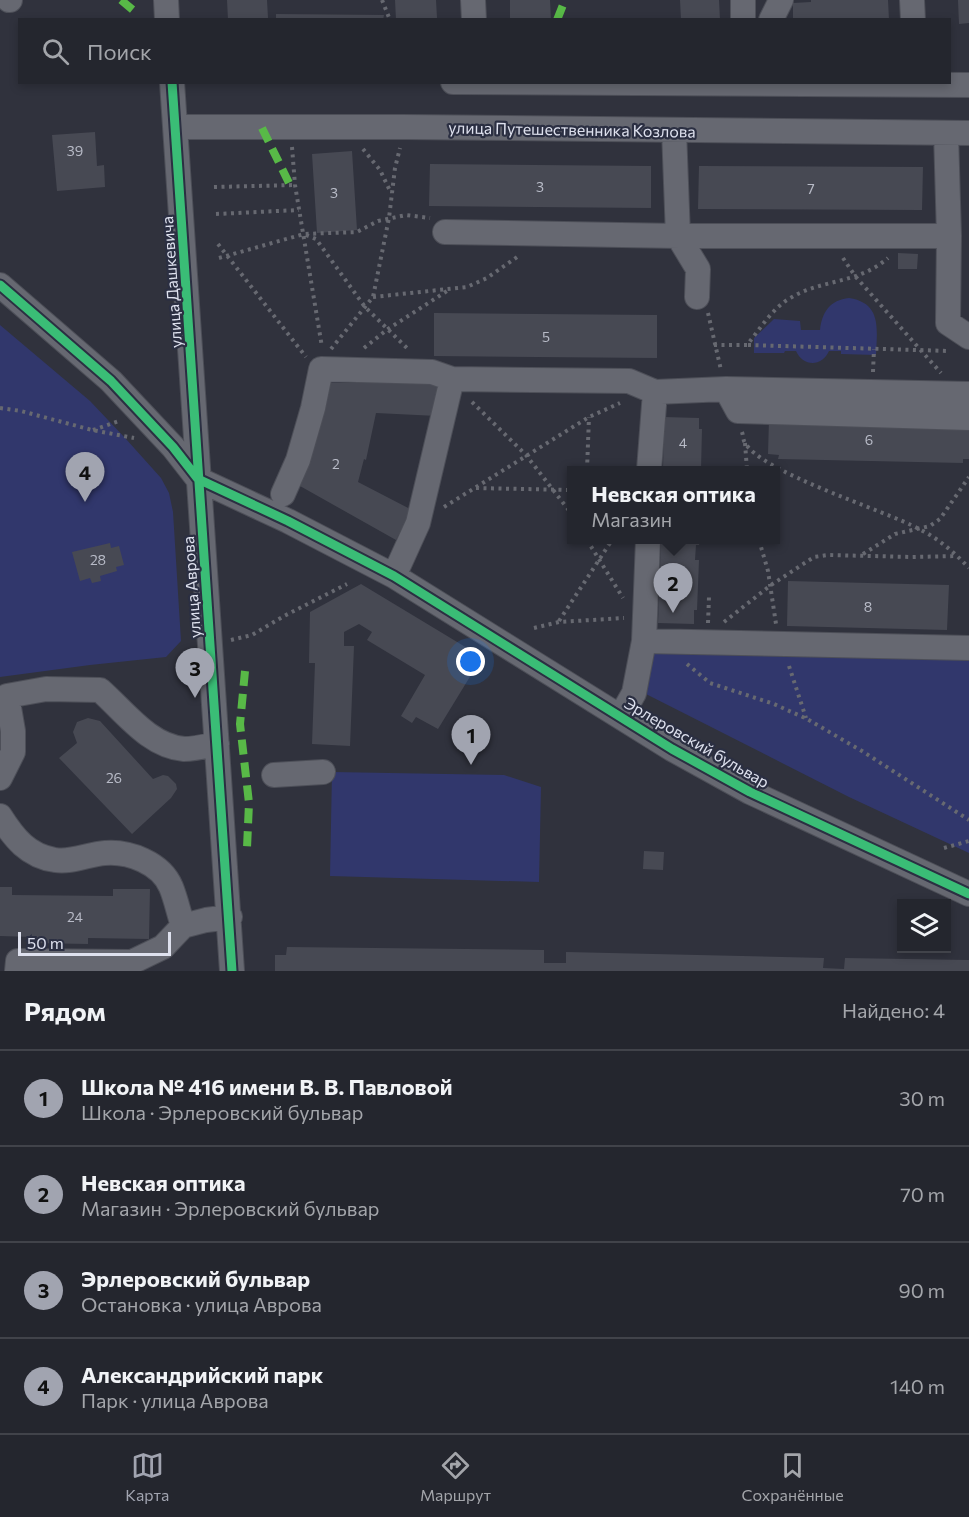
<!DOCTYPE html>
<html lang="ru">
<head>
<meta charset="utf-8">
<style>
  :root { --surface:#24262e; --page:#2c2e36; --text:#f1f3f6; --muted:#a3a5aa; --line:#41434a; --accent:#a1a4b0 }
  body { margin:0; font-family:Commissioner,sans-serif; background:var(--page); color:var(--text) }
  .controls { position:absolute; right:18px; bottom:18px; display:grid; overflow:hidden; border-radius:0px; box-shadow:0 3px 9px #0003 }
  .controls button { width:54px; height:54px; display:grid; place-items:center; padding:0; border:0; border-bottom:2px solid var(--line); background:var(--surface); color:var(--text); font:30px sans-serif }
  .scale { position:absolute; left:18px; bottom:15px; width:153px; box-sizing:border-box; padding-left:6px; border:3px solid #dee1ee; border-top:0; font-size:16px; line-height:21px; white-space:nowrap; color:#dee1ee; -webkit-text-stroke:4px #2b2f42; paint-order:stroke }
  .you { position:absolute; left:471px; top:662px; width:21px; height:21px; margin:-15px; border:4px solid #fff; border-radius:50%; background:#1a73e8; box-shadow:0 0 0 9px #1a73e833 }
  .badge { display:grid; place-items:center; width:39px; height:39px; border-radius:50%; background:var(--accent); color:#111; font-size:20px; font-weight:700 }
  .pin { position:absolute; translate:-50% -50px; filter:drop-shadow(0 2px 3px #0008) }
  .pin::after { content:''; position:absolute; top:32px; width:21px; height:18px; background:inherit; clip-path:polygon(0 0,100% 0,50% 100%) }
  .popup { position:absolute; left:567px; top:466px; width:213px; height:78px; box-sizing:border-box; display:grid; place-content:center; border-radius:0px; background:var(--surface); filter:drop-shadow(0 2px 4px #0005); font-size:20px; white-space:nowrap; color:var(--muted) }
  .popup b { font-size:22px; color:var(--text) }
  .popup::after { content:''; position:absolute; left:50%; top:100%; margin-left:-12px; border:12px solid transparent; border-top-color:var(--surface) }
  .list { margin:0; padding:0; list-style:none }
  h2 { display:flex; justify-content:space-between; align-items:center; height:78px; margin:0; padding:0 24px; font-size:26px }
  h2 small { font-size:20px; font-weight:400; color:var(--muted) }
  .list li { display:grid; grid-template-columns:39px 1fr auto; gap:18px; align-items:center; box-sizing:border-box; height:96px; padding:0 24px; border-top:2px solid var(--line) }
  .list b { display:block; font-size:22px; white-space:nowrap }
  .list p { margin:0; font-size:20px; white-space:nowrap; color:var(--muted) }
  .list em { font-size:20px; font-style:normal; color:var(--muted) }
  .icon { flex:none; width:33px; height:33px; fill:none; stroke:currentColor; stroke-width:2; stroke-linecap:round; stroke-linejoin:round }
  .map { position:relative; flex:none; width:969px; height:971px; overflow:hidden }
  .search { position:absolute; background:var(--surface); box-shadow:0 3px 9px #0003; left:18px; right:18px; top:18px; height:66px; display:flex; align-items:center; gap:15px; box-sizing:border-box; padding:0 21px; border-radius:0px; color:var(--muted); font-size:22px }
  .sheet { height:462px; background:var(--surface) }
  nav { display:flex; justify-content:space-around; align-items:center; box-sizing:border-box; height:84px; border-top:2px solid var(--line); background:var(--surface); font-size:16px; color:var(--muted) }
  nav a { display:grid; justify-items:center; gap:3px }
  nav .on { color:var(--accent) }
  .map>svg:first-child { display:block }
</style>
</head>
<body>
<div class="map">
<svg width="969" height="971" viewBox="0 0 969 971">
  <rect width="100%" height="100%" fill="#30323d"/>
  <path fill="#31376c" d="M849 298C882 303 877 329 876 355L841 354V351H829C822 367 803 367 796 351H785L784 353H754V338L774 319 800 321 801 330H820C822 312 830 300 849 298Z
    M0 325 90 401 126 439 161 478 169 493 173 512 181 641 166 657 90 665 0 677Z
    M661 648 969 654V853L849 797 646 694 650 653Z
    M332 772 504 775 541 787 539 882 330 876Z"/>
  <path fill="#474953" d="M227 0H267L268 18 228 20Z
    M395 0H436L437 18 396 20Z
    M510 0H550L551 20H510Z
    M680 0H719L720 20H681Z
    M811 0H888L889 20H793V3L811 2Z
    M958 0H969V23L959 24Z
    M276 14 384 15 383 20H276Z
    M95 132 97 166 104 165 105 187 57 191 52 135Z
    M352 151 357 230 317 233 312 154Z
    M430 164 651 166V208L429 206Z
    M699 166 923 167 922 210 698 209Z
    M898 253 918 254 917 269H898Z
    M434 313 657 315V358L434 356Z
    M438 382 437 416 376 413 366 460 364 459 358 482 412 510 396 540 300 486 307 467 327 383Z
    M664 417 699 418V429H702L701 470H663Z
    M769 419 969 424V459H963V463L778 459 779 455 768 454Z
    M661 540H700L699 545H696L695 560H699L697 610H694V624L658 623Z
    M110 543 111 548 119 546 124 565 116 567 117 571 100 576 101 581 92 583 90 578 80 581 72 552Z
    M788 581 949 585 947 630 787 626Z
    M361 584 482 657 438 729 416 717 412 723 401 716 425 675 367 640 372 632 359 624 344 632V646H354L350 746 312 744 315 663H309L310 612Z
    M88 718 100 721 153 779 163 775 168 776 176 784 177 789 171 798 132 834 59 758 77 743 73 732 77 722Z
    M644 851 664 852 663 870 643 869Z
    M0 887H12V895L113 896V889H150L149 939 88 938V944L33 943V937L0 936Z
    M287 947 544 950V963H566V952L824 958 823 968 844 969 845 958 969 960V971H275V955H286Z"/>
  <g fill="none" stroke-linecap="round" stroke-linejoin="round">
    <g stroke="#4d4f58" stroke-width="26">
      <path id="minor" d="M9 0H10
        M166 0 167 20
        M473 0 474 20
        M743 0V20
        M912 0 913 20
        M771 20 781 0
        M172 82 232 971
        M453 82 969 85
        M175 127H405L969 133
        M674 130 678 236 698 269 697 297
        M946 133 949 236 948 323 969 337
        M445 232 678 236H949
        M0 285 111 381 173 447 198 479 288 521 394 576 672 749 750 792 969 894
        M726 389 738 411 969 418
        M649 470 655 392 726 389 969 394
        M283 494 298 460 313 408 321 369 432 372 452 379
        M394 576 418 523 452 379 629 381 655 392
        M644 641 648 540
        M621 716 634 693 644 641 969 648
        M274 775 323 772
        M0 778 13 752V731L7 696 46 689 100 690C125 712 149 746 184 749 195 749 207 746 217 744
        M0 816C14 838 28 856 55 860 71 863 89 854 105 853 129 851 161 863 171 887 176 899 179 914 183 926
        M17 971 18 961 132 962 163 947 183 926 206 920 230 917"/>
    </g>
    <path stroke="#676971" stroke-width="4" stroke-dasharray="3 4.5" stroke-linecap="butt" d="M382 0 390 20
      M292 147 295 185 322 347
      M363 149 380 170 391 193
      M214 187 295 185
      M216 214 299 210
      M306 235 316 239 365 307 410 351
      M218 244 306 357
      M219 258 304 234 357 232 378 221 406 215 430 218
      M843 258 855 276 941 373
      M373 297 467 287 487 278 520 255
      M708 313 721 370
      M714 345H747C760 329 773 307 792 297 823 279 858 284 888 258
      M748 345 950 351
      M364 348 388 329 447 291
      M331 349 373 297 389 218 395 168 400 148
      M873 372 874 349
      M472 402 526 455 571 513
      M0 408 21 411 92 430 134 438
      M93 430 119 421
      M742 432C743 435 743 438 744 441 758 472 885 510 919 529 939 539 954 552 969 568
      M745 443 747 470
      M587 470 589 417
      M476 488 571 490
      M444 507 589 417 620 403
      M587 540 623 598
      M759 540 768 571 776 624
      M863 554 895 534 930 526 940 519 969 477
      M559 621 612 540
      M724 622 771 585 814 557 828 555 912 557 956 556
      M708 623 709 597
      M534 628 559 622 624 618
      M231 640 252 635 284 616 347 584
      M687 664 710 683 774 704 807 719 862 751 969 820
      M789 666 806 718
      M944 848 969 841"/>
    <use href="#minor" stroke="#666871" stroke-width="24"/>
    <path stroke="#58b947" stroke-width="8" stroke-dasharray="15 8" stroke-linecap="butt" d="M121 0 133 10
      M557 20 565 0
      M262 128 290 185
      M245 671 240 724 249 803 247 848"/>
    <g stroke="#2b2f42" stroke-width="13">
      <path id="cycleway" d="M172 82 232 971
        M0 285 111 381 173 447 198 479 288 521 394 576 672 749 750 792 969 894"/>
    </g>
    <use href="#cycleway" stroke="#3abd76" stroke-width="9"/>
  </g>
  <g text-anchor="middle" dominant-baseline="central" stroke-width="4.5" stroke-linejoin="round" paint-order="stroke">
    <g font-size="14" fill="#b8bbc7">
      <text x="75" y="150">39</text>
      <text x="540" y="186">3</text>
      <text x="811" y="188">7</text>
      <text x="334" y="192">3</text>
      <text x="546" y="336">5</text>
      <text x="869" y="439">6</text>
      <text x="683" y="442">4</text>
      <text x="336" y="463">2</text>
      <text x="98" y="559">28</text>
      <text x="868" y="606">8</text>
      <text x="114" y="777">26</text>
      <text x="75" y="916">24</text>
    </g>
    <g font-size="16" fill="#dee1ee" stroke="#2b2f42">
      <text transform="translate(572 129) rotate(1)">улица Путешественника Козлова</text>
      <text transform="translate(171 282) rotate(-94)">улица Дашкевича</text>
      <text transform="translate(191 587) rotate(-94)">улица Аврова</text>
      <text transform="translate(697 742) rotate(30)">Эрлеровский бульвар</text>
    </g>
  </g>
</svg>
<div class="controls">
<button><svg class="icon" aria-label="layers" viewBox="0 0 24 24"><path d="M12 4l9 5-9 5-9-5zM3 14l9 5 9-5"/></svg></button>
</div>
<div class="scale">50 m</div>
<div class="you"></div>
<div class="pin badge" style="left:471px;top:765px">1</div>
<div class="pin badge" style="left:673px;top:613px">2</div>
<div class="popup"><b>Невская оптика</b>Магазин</div>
<div class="pin badge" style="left:195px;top:698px">3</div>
<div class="pin badge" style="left:85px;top:502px">4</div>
<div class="search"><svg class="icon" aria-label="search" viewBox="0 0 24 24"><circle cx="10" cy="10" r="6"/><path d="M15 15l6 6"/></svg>Поиск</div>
</div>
<section class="sheet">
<h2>Рядом<small>Найдено: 4</small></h2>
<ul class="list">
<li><span class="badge">1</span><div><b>Школа № 416 имени В. В. Павловой</b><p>Школа · Эрлеровский бульвар</p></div><em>30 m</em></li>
<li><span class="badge">2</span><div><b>Невская оптика</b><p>Магазин · Эрлеровский бульвар</p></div><em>70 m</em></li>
<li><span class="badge">3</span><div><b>Эрлеровский бульвар</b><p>Остановка · улица Аврова</p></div><em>90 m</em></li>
<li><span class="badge">4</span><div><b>Александрийский парк</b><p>Парк · улица Аврова</p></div><em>140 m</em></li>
</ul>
</section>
<nav>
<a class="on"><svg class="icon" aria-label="map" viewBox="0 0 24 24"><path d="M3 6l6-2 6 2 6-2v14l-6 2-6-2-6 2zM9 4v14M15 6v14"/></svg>Карта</a>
<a><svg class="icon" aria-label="directions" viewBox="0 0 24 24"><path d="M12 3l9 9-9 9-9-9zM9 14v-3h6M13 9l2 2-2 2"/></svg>Маршрут</a>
<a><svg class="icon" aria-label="saved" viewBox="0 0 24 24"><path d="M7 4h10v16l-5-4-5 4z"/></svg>Сохранённые</a>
</nav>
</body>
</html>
